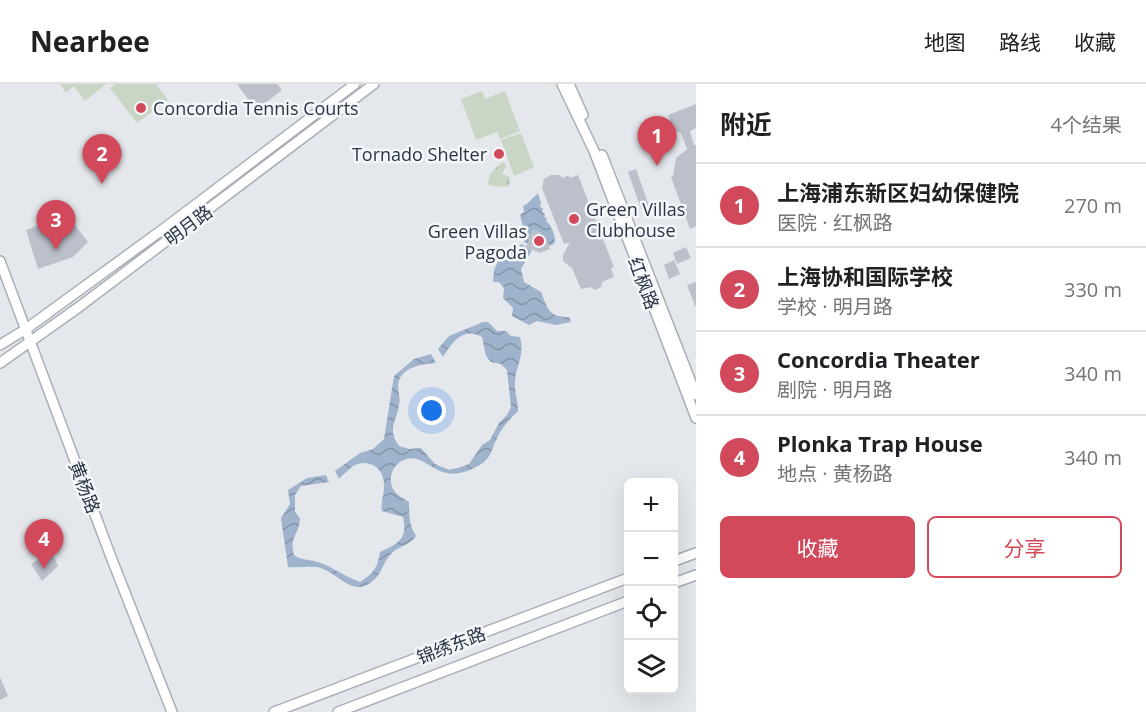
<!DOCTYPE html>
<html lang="zh">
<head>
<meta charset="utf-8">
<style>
  :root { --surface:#fff; --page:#f2f2f2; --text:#202124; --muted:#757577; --line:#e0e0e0; --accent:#d1495b }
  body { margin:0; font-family:"Open Sans","Noto Sans SC",sans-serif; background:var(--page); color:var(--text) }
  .controls { position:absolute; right:18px; bottom:18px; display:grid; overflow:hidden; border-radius:9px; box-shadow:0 6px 24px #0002 }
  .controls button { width:54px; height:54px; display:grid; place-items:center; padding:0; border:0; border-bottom:2px solid var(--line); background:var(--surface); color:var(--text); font:30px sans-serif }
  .you { position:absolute; left:432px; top:327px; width:21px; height:21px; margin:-15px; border:4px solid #fff; border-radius:50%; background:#1a73e8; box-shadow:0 0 0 9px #1a73e833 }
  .badge { display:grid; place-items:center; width:39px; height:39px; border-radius:50%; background:var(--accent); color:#fff; font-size:20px; font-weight:700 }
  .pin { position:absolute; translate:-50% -50px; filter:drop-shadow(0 2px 3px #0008) }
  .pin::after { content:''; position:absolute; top:32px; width:21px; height:18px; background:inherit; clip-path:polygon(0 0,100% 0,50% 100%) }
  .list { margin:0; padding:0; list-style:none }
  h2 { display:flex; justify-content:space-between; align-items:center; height:78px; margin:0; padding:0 24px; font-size:26px }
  h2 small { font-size:20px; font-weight:400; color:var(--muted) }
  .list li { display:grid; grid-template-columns:39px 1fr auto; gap:18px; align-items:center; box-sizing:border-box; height:84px; padding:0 24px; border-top:2px solid var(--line) }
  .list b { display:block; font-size:22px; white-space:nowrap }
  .list p { margin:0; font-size:20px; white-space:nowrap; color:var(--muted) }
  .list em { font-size:20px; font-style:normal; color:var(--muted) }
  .actions { display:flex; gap:12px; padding:18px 24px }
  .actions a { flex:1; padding:14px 0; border:2px solid var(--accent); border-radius:9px; text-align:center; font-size:21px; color:var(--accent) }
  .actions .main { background:var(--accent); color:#fff }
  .icon { flex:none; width:33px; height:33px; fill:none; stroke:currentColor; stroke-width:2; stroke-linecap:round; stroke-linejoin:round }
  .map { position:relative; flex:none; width:696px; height:628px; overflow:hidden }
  header { display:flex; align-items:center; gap:36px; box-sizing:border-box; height:84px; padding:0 30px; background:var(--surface); border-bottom:2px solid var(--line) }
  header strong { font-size:28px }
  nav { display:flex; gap:33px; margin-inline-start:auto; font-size:21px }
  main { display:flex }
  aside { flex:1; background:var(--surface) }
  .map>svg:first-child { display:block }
</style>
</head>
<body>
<header>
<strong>Nearbee</strong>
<nav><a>地图</a><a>路线</a><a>收藏</a></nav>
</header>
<main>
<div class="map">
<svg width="696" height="628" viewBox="0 0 696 628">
  <defs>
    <pattern id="grass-tufts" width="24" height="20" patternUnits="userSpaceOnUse" patternTransform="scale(1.5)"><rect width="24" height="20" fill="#c9d6c5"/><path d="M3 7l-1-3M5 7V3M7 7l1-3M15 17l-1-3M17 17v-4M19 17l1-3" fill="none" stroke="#adb8ab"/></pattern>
    <pattern id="water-waves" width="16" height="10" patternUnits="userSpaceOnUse" patternTransform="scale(1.5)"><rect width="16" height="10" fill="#9fb4cc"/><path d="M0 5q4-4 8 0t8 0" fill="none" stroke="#8293a7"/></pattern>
  </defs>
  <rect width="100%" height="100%" fill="#e4e7ec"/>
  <path fill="url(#grass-tufts)" d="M502 78 505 79 506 82 502 90 510 93V99L508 103 491 102 488 100 490 90Z"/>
  <path fill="#c9d6c5" d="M60 0H106L85 17 74 2 66 9Z
    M115 0H156L168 16 137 39 110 4Z
    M482 7 485 15 505 7 520 47 500 55 497 48 476 56 461 15Z
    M521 49 534 83 514 92 501 56Z"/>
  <path fill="url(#water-waves)" d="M538 110 541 119 540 123 543 124 542 128 545 130 544 133 547 134 546 137C551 141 557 153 554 160L549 162 546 155 540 153 541 149 533 146 529 155 530 160 524 158 525 150 520 131 524 128 523 122C530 119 531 114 538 110Z
    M521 160 532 166 521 185 524 198 541 208C548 225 548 233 569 233L571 238 556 241 537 237 529 241 512 232 513 224 503 214 504 204 499 198H493L494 186 500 173 519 164Z
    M483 238H488L497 247H506L511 252 520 253C525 271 516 282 515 297 514 307 518 316 518 327 511 334 502 343 498 352 490 368 492 376 474 384 466 388 455 391 447 389 429 386 418 366 400 378 393 383 390 391 391 398 392 409 401 413 409 418 409 431 409 441 416 452 410 462 397 462 390 471 384 477 382 488 375 495 353 517 338 487 317 483 309 482 298 484 288 483L281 434 290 420 288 406 307 394 326 391 329 398 301 402 295 411V428L300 434C299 452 289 452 294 471 303 477 308 475 317 478 332 482 345 493 360 498 373 490 378 483 380 468 398 460 408 455 403 433L382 427C380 419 385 409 384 399 383 383 368 374 353 382 348 386 343 391 339 395L335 387 360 369 373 365 384 355 394 292 414 275 431 270 436 279C422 280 399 283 398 302 398 309 401 314 399 321 396 339 387 345 399 362L409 365 421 364 435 380 449 386 458 384 469 380 482 361 490 356 499 339 507 331 511 323 507 286 501 280 491 278 486 272 482 253C463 242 452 259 443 273L438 265 449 252Z"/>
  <path fill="#bbc0ca" d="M237 0H277L282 6 256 26Z
    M696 20V44L690 47 694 61H696V142L690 145 671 93 673 92 676 74 687 65 681 49 673 46 668 31Z
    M636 85 649 122 641 125 628 88Z
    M551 91H559L563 94 568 91 570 94 578 91 614 183 611 184 614 193 602 198 601 203 595 206 590 203 581 205 572 184 563 177V171L570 158 564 160 542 104 544 95Z
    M67 131 88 158 73 173 38 185 26 146Z
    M533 146 541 149 540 153 546 155 550 165 540 169 526 163Z
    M686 163 691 174 677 180 673 169Z
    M674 176 680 190 669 195 664 181Z
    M696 198V222H695L687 201Z
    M52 468 58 482 42 497 31 480Z
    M0 593 8 612 0 616Z"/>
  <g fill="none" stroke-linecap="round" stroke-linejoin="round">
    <g stroke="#a9aeb7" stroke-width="12">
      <path id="secondary" d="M562 0 594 67 696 334
        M569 0 583 31
        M602 71 696 311
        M0 177 111 473 172 628
        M0 261 26 245 166 143 355 0
        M0 279 79 223 374 0
        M674 477 696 469
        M674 499 696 491
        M274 628 628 494
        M338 628 628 517"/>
    </g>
    <use href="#secondary" stroke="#fff" stroke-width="9"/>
  </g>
  <g fill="#d1495b" stroke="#f4f6f9" stroke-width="2">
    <circle cx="141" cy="24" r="6"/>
    <circle cx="499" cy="70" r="6"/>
    <circle cx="574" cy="135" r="6"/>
    <circle cx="539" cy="157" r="6"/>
  </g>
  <g text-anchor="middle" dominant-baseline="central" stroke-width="5" stroke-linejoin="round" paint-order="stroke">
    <g font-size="18" fill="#2b3445" stroke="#f4f6f9" text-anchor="start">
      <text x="153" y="24">Concordia Tennis Courts</text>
      <text x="487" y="70" text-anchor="end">Tornado Shelter</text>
      <text x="586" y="125">Green Villas<tspan x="586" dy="21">Clubhouse</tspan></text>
      <text x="527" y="147" text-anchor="end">Green Villas<tspan x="527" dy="21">Pagoda</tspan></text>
    </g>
    <g font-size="18" fill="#2b3445" stroke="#f4f6f9">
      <text transform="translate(188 141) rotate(-37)">明月路</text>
      <text transform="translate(644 199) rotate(69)">红枫路</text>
      <text transform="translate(85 403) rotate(69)">黄杨路</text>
      <text transform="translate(451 561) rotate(-21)">锦绣东路</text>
    </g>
  </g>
</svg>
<div class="controls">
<button>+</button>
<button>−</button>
<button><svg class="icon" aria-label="locate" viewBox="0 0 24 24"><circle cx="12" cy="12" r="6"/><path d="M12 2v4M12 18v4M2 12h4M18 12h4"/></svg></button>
<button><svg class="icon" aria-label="layers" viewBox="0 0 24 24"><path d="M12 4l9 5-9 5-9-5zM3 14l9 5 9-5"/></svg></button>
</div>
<div class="you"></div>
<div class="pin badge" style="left:657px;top:82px">1</div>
<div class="pin badge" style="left:102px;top:100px">2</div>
<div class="pin badge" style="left:56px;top:166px">3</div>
<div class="pin badge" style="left:44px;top:485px">4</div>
</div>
<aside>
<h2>附近<small>4个结果</small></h2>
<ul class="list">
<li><span class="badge">1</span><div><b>上海浦东新区妇幼保健院</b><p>医院 · 红枫路</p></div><em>270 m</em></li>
<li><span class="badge">2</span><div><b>上海协和国际学校</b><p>学校 · 明月路</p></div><em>330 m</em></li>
<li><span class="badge">3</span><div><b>Concordia Theater</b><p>剧院 · 明月路</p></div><em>340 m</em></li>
<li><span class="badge">4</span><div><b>Plonka Trap House</b><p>地点 · 黄杨路</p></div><em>340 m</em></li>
</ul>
<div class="actions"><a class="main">收藏</a><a>分享</a></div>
</aside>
</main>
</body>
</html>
